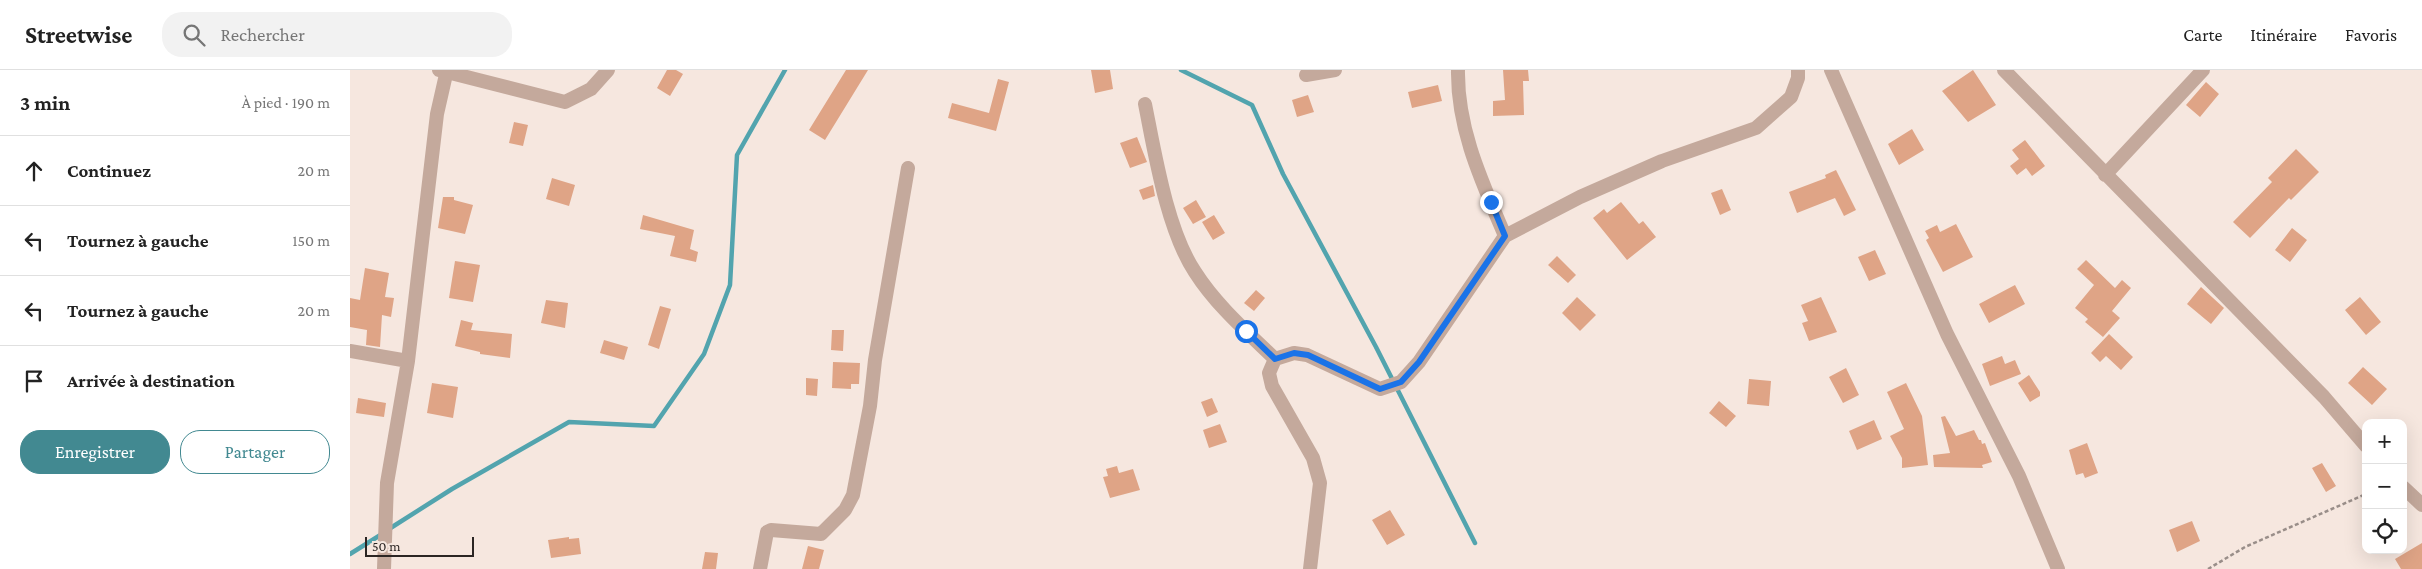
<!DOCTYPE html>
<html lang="fr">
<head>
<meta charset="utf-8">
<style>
  :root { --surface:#fff; --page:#f2f2f2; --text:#222; --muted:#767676; --line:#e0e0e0; --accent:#428991 }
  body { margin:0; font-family:"Crimson Pro",serif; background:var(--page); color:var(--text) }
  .controls { position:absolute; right:15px; bottom:15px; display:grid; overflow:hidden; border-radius:10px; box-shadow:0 5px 20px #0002 }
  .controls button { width:45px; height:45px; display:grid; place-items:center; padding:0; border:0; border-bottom:1px solid var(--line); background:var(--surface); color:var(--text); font:25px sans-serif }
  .scale { position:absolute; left:15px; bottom:12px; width:109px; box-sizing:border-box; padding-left:5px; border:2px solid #2b2523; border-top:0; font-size:14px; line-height:18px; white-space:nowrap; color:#2b2523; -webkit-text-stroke:4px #f6e7df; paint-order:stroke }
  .stop { position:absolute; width:15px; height:15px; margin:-11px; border:4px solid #1a73e8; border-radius:50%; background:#fff }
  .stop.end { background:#1a73e8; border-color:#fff; box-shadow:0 1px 5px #0008 }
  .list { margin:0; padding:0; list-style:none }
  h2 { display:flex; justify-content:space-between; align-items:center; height:65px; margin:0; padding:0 20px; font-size:21px }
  h2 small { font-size:16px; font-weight:400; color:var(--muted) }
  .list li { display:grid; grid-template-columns:32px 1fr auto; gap:15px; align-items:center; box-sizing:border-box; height:70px; padding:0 20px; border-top:1px solid var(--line) }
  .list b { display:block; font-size:19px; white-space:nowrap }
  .list em { font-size:16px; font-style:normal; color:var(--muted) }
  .actions { display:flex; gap:10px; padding:15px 20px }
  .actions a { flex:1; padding:11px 0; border:1px solid var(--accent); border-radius:20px; text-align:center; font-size:18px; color:var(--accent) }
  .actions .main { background:var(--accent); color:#fff }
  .icon { flex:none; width:28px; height:28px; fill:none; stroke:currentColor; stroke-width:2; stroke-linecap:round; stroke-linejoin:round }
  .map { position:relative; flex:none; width:2072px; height:499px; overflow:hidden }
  header { display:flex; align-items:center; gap:30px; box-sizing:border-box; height:70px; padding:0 25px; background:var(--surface); border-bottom:1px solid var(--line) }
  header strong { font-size:24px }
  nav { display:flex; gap:28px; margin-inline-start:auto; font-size:18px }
  .search { width:350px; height:45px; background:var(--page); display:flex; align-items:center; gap:12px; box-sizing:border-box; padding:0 18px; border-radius:20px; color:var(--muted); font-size:19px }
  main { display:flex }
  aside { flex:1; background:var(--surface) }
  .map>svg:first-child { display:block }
</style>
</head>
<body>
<header>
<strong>Streetwise</strong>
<div class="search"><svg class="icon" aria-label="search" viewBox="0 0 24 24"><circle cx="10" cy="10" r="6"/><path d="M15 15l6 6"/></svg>Rechercher</div>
<nav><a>Carte</a><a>Itinéraire</a><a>Favoris</a></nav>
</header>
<main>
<aside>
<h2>3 min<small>À pied · 190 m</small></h2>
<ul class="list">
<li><svg class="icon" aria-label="ahead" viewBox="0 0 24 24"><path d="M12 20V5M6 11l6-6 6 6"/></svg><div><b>Continuez</b></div><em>20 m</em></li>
<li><svg class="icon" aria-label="left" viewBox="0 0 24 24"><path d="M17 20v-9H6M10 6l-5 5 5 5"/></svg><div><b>Tournez à gauche</b></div><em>150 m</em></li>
<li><svg class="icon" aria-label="left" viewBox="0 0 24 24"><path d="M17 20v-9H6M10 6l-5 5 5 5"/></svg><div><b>Tournez à gauche</b></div><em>20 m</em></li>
<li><svg class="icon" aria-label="arrive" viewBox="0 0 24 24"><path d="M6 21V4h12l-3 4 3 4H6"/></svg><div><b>Arrivée à destination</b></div></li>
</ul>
<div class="actions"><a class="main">Enregistrer</a><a>Partager</a></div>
</aside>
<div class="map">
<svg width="2072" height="499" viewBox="0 0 2072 499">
  <rect width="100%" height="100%" fill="#f6e7df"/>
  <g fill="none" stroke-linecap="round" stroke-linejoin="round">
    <path stroke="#52a4ae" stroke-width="4.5" d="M831 0 902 35 933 104 1026 277 1125 473
      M39 459 102 419 219 352 304 356 354 284 380 215 387 85 435 0
      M0 484 32 464"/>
  </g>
  <path fill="#dfa486" d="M317 0H326L333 4 320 26 307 18Z
    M496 0H518L475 70 459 60Z
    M741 0H760L763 19 745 23Z
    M1153 0H1178L1179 11H1173L1174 45 1143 46V31L1155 30Z
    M1623 0 1646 35 1618 52 1592 21Z
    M648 9 659 12 646 61 598 48 602 33 639 43Z
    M1856 12 1869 24 1850 47 1836 35Z
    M1088 15 1092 31 1062 38 1058 22Z
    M958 25 964 42 947 47 942 30Z
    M164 52 178 55 173 76 159 73Z
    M1562 59 1574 80 1549 95 1538 74Z
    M787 67 797 92 780 98 770 73Z
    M1675 70 1695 96 1682 106 1676 98 1667 105 1660 96 1669 89 1662 80Z
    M1946 79 1969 102 1941 130 1939 128 1900 168 1883 152 1922 112 1918 108Z
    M1486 100 1506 140 1494 146 1485 128 1447 143 1439 122 1476 108 1475 105Z
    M202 108 225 115 219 136 196 129Z
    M803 115 805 126 793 130 789 120Z
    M1372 119 1381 140 1370 145 1361 123Z
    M93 127H104V130L123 135 115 164 88 158Z
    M846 130 856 147 843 154 833 138Z
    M1271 132 1289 154 1293 151 1306 167 1277 190 1243 148 1254 139 1257 143Z
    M293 145 344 160 340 179 348 182 346 192 320 186 325 166 290 159Z
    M864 145 875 163 863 170 852 152Z
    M1606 154 1623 187 1593 202 1576 170 1579 168 1575 161 1587 155 1590 162Z
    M1942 158 1957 170 1940 192 1925 180Z
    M1525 180 1536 204 1519 211 1508 187Z
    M1207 186 1226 205 1218 213 1198 195Z
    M1736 190 1765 218 1772 210 1781 218 1762 241 1770 248 1753 267 1735 252 1738 249 1725 238 1744 215 1727 199Z
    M105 191 130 195 123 232 99 228Z
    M15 198 39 203 35 227 44 228 41 247 32 245 30 277 16 275 17 260 0 257V228L10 230Z
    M1665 215 1675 234 1639 253 1629 234Z
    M1851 217 1874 238 1861 254 1837 234Z
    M906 220 915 228 904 241 894 233Z
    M1227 227 1246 245 1230 261 1212 243Z
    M1471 227 1487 262 1459 271 1452 253 1458 251 1451 235Z
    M2010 227 2031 252 2016 265 1995 240Z
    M196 230 218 233 215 258 191 253Z
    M310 236 321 239 309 279 298 275Z
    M111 250 123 253 121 260 162 264 160 288 130 284V282L105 276Z
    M482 260H494L493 281 481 280Z
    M1759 264 1783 287 1771 300 1756 286 1750 292 1741 283Z
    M254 270 278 277 274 290 250 283Z
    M1652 286 1655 294 1665 290 1671 304 1640 316 1632 294Z
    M483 292 510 293 509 314H501V319L482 318Z
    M2013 297 2037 319 2022 335 1998 313Z
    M1496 298 1509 325 1493 333 1479 307Z
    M1679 305 1690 322V326L1680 332 1668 313Z
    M456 308 468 309 467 326 456 325Z
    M1399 309 1421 311 1419 336 1397 334Z
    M82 313 108 317 103 348 77 343Z
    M1556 313 1572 346 1578 395 1552 398V388L1540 366 1554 359 1537 322Z
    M8 328 36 333 34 347 6 343Z
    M862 328 868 342 857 347 851 332Z
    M1369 331 1386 346 1376 357 1359 343Z
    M1595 346 1606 366 1624 360 1629 370H1631L1632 374 1635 373 1642 392 1632 395 1633 398 1584 397 1583 385 1600 383 1591 347Z
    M1524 350 1532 369 1507 380 1499 361Z
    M870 354 877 372 859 378 853 360Z
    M1737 373 1748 403 1735 408 1733 403 1726 405 1719 380Z
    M1972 393 1986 416 1976 422 1962 398Z
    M767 396 769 403 783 399 790 420 760 428 753 407 758 406 756 399Z
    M1040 440 1055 465 1037 475 1022 450Z
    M1842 451 1850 471 1827 482 1819 460Z
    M219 467V469L229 468 231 484 201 488 198 470Z
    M2072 473V499H2051L2045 489Z
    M458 476 474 480 469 499H452Z
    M355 482 368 483 366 499H352Z"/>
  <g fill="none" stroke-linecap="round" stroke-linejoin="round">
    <path stroke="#998e89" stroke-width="2.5" stroke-dasharray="4 2.5" stroke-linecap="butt" d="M1858 499 1895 477 2016 424"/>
    <path stroke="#c4a99c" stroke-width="14" d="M89 0 215 32 241 19 258 0
      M1108 0C1107 59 1132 112 1155 166
      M1481 0 1597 264 1669 406 1708 499
      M1654 0 1974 327 2016 376
      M956 5 985 0
      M795 34C805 84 817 160 845 202 866 235 897 262 925 289
      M1755 105 1853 0
      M0 281 58 291
      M2053 417 2072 435
      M34 499 37 413 58 291 87 44 97 0
      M410 499 417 462 421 460 471 464 495 440 503 425 520 336 525 290 558 98
      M960 499 970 413 963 388 922 316 919 303 925 289 944 283 957 285 1030 319 1051 312 1069 292 1155 166 1230 127 1312 91 1406 58 1441 27 1448 8V0"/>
  </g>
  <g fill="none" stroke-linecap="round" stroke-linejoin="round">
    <path stroke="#1a73e8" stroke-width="6" d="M896 261 925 289 944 283 958 285 1030 319 1051 312 1069 292 1155 166 1141 132"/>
  </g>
</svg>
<div class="controls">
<button>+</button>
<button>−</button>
<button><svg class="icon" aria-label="locate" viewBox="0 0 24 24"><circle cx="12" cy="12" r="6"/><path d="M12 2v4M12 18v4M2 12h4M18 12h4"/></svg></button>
</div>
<div class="scale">50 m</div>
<div class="stop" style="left:896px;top:261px"></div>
<div class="stop end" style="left:1141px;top:132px"></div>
</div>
</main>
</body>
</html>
